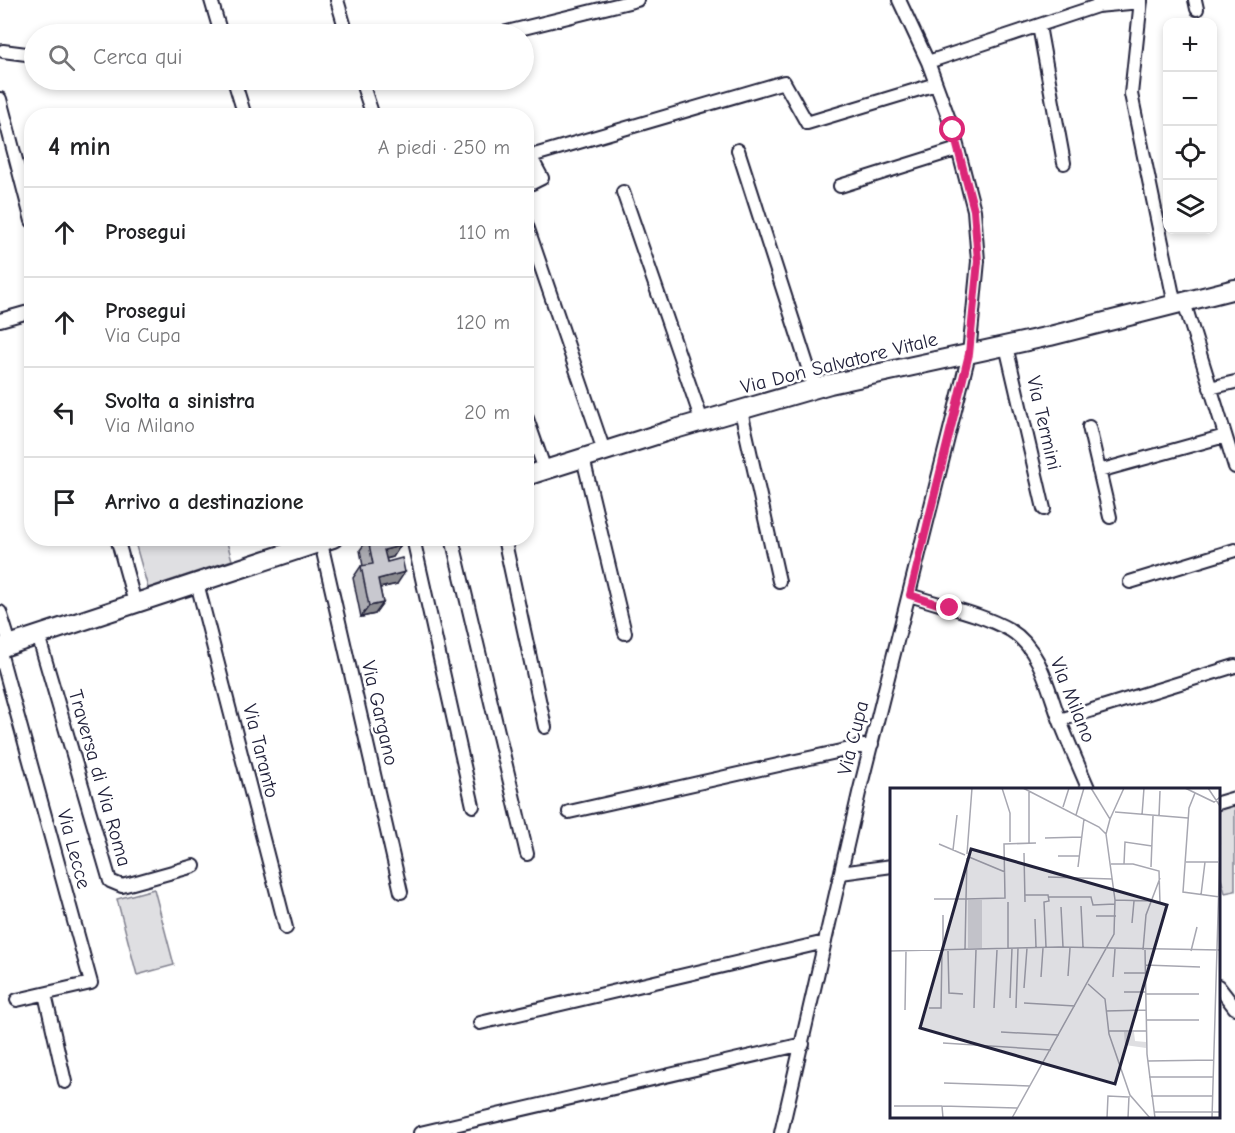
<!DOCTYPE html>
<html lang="it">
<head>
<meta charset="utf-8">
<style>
  :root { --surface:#fff; --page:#f2f2f2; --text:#202124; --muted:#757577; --line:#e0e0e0 }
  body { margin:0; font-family:"Comic Neue",sans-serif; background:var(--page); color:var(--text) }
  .controls { position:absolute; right:18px; top:18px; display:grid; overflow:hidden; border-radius:12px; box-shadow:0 3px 9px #0003 }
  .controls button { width:54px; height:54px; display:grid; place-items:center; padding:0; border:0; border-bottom:2px solid var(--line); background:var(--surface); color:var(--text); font:30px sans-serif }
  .stop { position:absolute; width:18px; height:18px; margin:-14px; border:4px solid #db2777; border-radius:50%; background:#fff }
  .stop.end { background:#db2777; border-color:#fff; box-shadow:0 2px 6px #0008 }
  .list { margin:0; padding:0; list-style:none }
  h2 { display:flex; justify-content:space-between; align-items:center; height:78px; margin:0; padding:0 24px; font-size:26px }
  h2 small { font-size:20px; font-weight:400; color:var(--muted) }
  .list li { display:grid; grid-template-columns:39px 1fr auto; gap:18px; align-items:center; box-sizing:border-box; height:90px; padding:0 24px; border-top:2px solid var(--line) }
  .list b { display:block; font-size:22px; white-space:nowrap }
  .list p { margin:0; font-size:20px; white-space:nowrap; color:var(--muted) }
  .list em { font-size:20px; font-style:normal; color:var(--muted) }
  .icon { flex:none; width:33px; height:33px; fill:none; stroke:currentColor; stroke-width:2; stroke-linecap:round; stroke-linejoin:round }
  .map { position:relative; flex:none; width:1235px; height:1133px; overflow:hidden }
  .search { position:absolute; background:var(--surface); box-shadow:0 3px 9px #0003; left:24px; top:24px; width:510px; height:66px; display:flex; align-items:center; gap:15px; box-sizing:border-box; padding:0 21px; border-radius:33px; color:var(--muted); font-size:22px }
  .panel { position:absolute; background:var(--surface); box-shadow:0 3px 9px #0003; left:24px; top:108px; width:510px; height:438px; border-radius:24px }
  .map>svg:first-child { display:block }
</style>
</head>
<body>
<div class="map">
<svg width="1235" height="1133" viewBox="0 0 1235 1133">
  <rect width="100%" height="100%" fill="#fff"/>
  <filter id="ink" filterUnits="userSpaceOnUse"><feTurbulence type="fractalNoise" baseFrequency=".0167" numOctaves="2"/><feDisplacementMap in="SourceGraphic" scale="12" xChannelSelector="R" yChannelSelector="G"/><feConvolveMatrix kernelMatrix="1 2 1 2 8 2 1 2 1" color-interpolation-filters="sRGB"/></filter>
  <g filter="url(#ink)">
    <path fill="#dfdfe2" stroke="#80808e" stroke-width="1.5" d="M134 539H226L232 560 148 588Z
      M1235 802V891L1225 893 1219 872 1218 807Z
      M154 889 174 965 137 975 117 899Z"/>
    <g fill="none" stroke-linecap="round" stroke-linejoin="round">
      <g stroke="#22223b" stroke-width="16">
        <path id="street" d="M211 0 221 34
          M337 0 347 34
          M1141 0 1131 94 1175 305
          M1195 0 1197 9
          M1039 26 1064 163
          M499 34 637 0
          M3 51 34 55
          M928 62 1097 6 1141 2
          M234 80 245 116
          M361 80 373 116
          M0 99 32 221
          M526 148 542 178 526 186
          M738 150 815 389
          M531 156 784 82 807 123 936 84
          M840 186 958 149
          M623 192 702 421
          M526 223 604 451
          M1184 302 1235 467
          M0 320 32 311
          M1006 346 1044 509
          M1210 388 1235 382
          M741 411 779 581
          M526 416 545 470
          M1089 427 1110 517
          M583 458 625 633
          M1099 471 1225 436
          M117 538 135 603
          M413 538 473 806
          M452 538 527 854
          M504 538 545 727
          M321 543 401 892
          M1130 582 1235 550
          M197 583 286 928
          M910 595C942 606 980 613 1010 630 1041 649 1048 690 1060 721 1069 744 1079 767 1089 790
          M0 612 10 644
          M38 635 110 881 122 886 194 866
          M0 652 91 983 17 1000
          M1060 720 1235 666
          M1218 803 1235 798
          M569 812 872 744
          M841 873 892 866
          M1218 986 1235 1008
          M45 994 65 1082
          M480 1023 825 942
          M420 1133 803 1044
          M781 1133 859 793 969 354 978 261 974 210 953 130 928 62 899 0"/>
      </g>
      <g stroke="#22223b" stroke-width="22">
        <path id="secondary" d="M526 476 675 429 830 384 1050 336 1235 289
          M0 648 333 538"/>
      </g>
      <use href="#street" stroke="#fff" stroke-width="12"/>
      <use href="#secondary" stroke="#fff" stroke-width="18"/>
    </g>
    <path fill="#acacb2" stroke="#22223b" stroke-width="1.5" d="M368 539 400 546 393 557 386 559 397 584 380 588 383 603 375 614 361 617 353 578 361 566H363L360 550Z"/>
    <path fill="#8c8c91" stroke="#22223b" stroke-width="1.5" d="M400 546 393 557 376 561 384 550Z
      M405 572 397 584 370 590 378 579Z
      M383 603 375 614 361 617 369 606Z"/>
    <path fill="#c8c8cf" stroke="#22223b" stroke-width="1.5" d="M371 538H399L400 546 384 550 387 562 402 558 405 572 378 579 383 603 369 606 361 566 373 564 368 539Z"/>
  </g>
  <g fill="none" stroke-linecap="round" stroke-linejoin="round" filter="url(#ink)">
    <path stroke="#db2777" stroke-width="8" d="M950 608 910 595 969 354 978 261 974 210 953 130"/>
  </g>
  <g text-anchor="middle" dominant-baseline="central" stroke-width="5" stroke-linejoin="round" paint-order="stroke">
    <g font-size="20" fill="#22223b" stroke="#fff">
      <text transform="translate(839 363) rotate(-14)">Via Don Salvatore Vitale</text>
      <text transform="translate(1044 423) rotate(77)">Via Termini</text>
      <text transform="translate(1073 700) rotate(68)">Via Milano</text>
      <text transform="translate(380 713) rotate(77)">Via Gargano</text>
      <text transform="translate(853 738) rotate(-76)">Via Cupa</text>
      <text transform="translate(261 751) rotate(76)">Via Taranto</text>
      <text transform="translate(100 778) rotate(74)">Traversa di Via Roma</text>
      <text transform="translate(74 849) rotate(75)">Via Lecce</text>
    </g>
  </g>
  <g transform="translate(890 788)">
    <rect width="330" height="330" fill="#fff"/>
    <path d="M78 112H92V160H78ZM234 244H244L245 253 256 254V260L235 257Z" fill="#dfdfe2"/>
    <path fill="none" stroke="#a7a7b1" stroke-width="1.5" d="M112 0 120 25V54M133 0 209 39 216 46M295 0 324 14 330 9M318 0 330 18M305 5 299 20 293 104 330 109M173 19 179 0M225 24 298 30M186 27 194 0M252 27 254 0M269 28 270 3M220 31 234 0M155 50 192 49M139 55V3M49 56 75 67M63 62 67 27M134 65 135 114M77 66 82 0M168 68H190M79 69 115 84M296 74H328M221 76H243L269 83 270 116M234 76 235 54 262 58M188 79 194 31M261 79 263 28M158 89 222 91M135 107H158L159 113 154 114 156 159M311 107 315 74M158 109H201L203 117 225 116M44 111H76L77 70M225 112 262 113M118 114V160M191 118 193 159M171 119 173 159M53 127V163M206 128H226M145 131 146 159M242 135 244 113M75 162 76 111 115 110 114 56 146 55M253 162 256 127 270 90M255 162 257 266 265 330M0 163 169 159 330 162M58 163 59 205 73 206M301 163 307 139M255 177 310 179M234 185H255M178 188 180 160M151 189 153 160M223 189 225 161M198 196 215 211 219 246 240 307 260 330M134 200 137 160M234 204H256M256 206H309M120 210 122 160M134 215 185 218M39 220H51L52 163M84 220 86 162M104 220 107 162M126 220 128 160M15 222 16 163M216 223 256 222M257 232H309M219 243H256M111 244 169 247M53 255 161 262M258 273 324 272M259 289H323M54 295 140 298M261 308H322M4 318H52M264 324H330M53 330 52 318 127 320M122 330 224 146 225 112 216 46 220 31 201 0M217 330 218 308 238 309M238 330 239 308M322 330 330 59"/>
    <path fill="#22223b" fill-opacity="0.15" stroke="#22223b" stroke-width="3" d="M81 61 277 117 225 296 30 240Z"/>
    <rect width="330" height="330" fill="none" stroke="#22223b" stroke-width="3"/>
  </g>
</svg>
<div class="controls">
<button>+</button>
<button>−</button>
<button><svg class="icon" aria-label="locate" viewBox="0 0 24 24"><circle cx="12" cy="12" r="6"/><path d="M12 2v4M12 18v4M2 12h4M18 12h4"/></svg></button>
<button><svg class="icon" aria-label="layers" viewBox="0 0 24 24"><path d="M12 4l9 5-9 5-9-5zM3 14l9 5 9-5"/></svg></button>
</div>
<div class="stop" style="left:953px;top:130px"></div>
<div class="stop end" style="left:950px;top:608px"></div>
<div class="search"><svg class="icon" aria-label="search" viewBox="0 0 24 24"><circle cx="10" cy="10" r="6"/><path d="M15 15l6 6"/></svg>Cerca qui</div>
<section class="panel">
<h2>4 min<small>A piedi · 250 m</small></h2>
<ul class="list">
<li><svg class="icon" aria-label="ahead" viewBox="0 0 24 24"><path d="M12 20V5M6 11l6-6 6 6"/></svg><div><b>Prosegui</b></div><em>110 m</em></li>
<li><svg class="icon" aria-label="ahead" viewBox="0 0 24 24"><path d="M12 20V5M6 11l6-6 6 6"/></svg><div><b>Prosegui</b><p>Via Cupa</p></div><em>120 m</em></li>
<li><svg class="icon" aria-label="left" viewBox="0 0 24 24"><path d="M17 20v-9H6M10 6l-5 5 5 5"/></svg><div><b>Svolta a sinistra</b><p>Via Milano</p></div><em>20 m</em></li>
<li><svg class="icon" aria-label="arrive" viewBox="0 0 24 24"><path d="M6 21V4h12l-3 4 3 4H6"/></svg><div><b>Arrivo a destinazione</b></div></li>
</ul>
</section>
</div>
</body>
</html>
